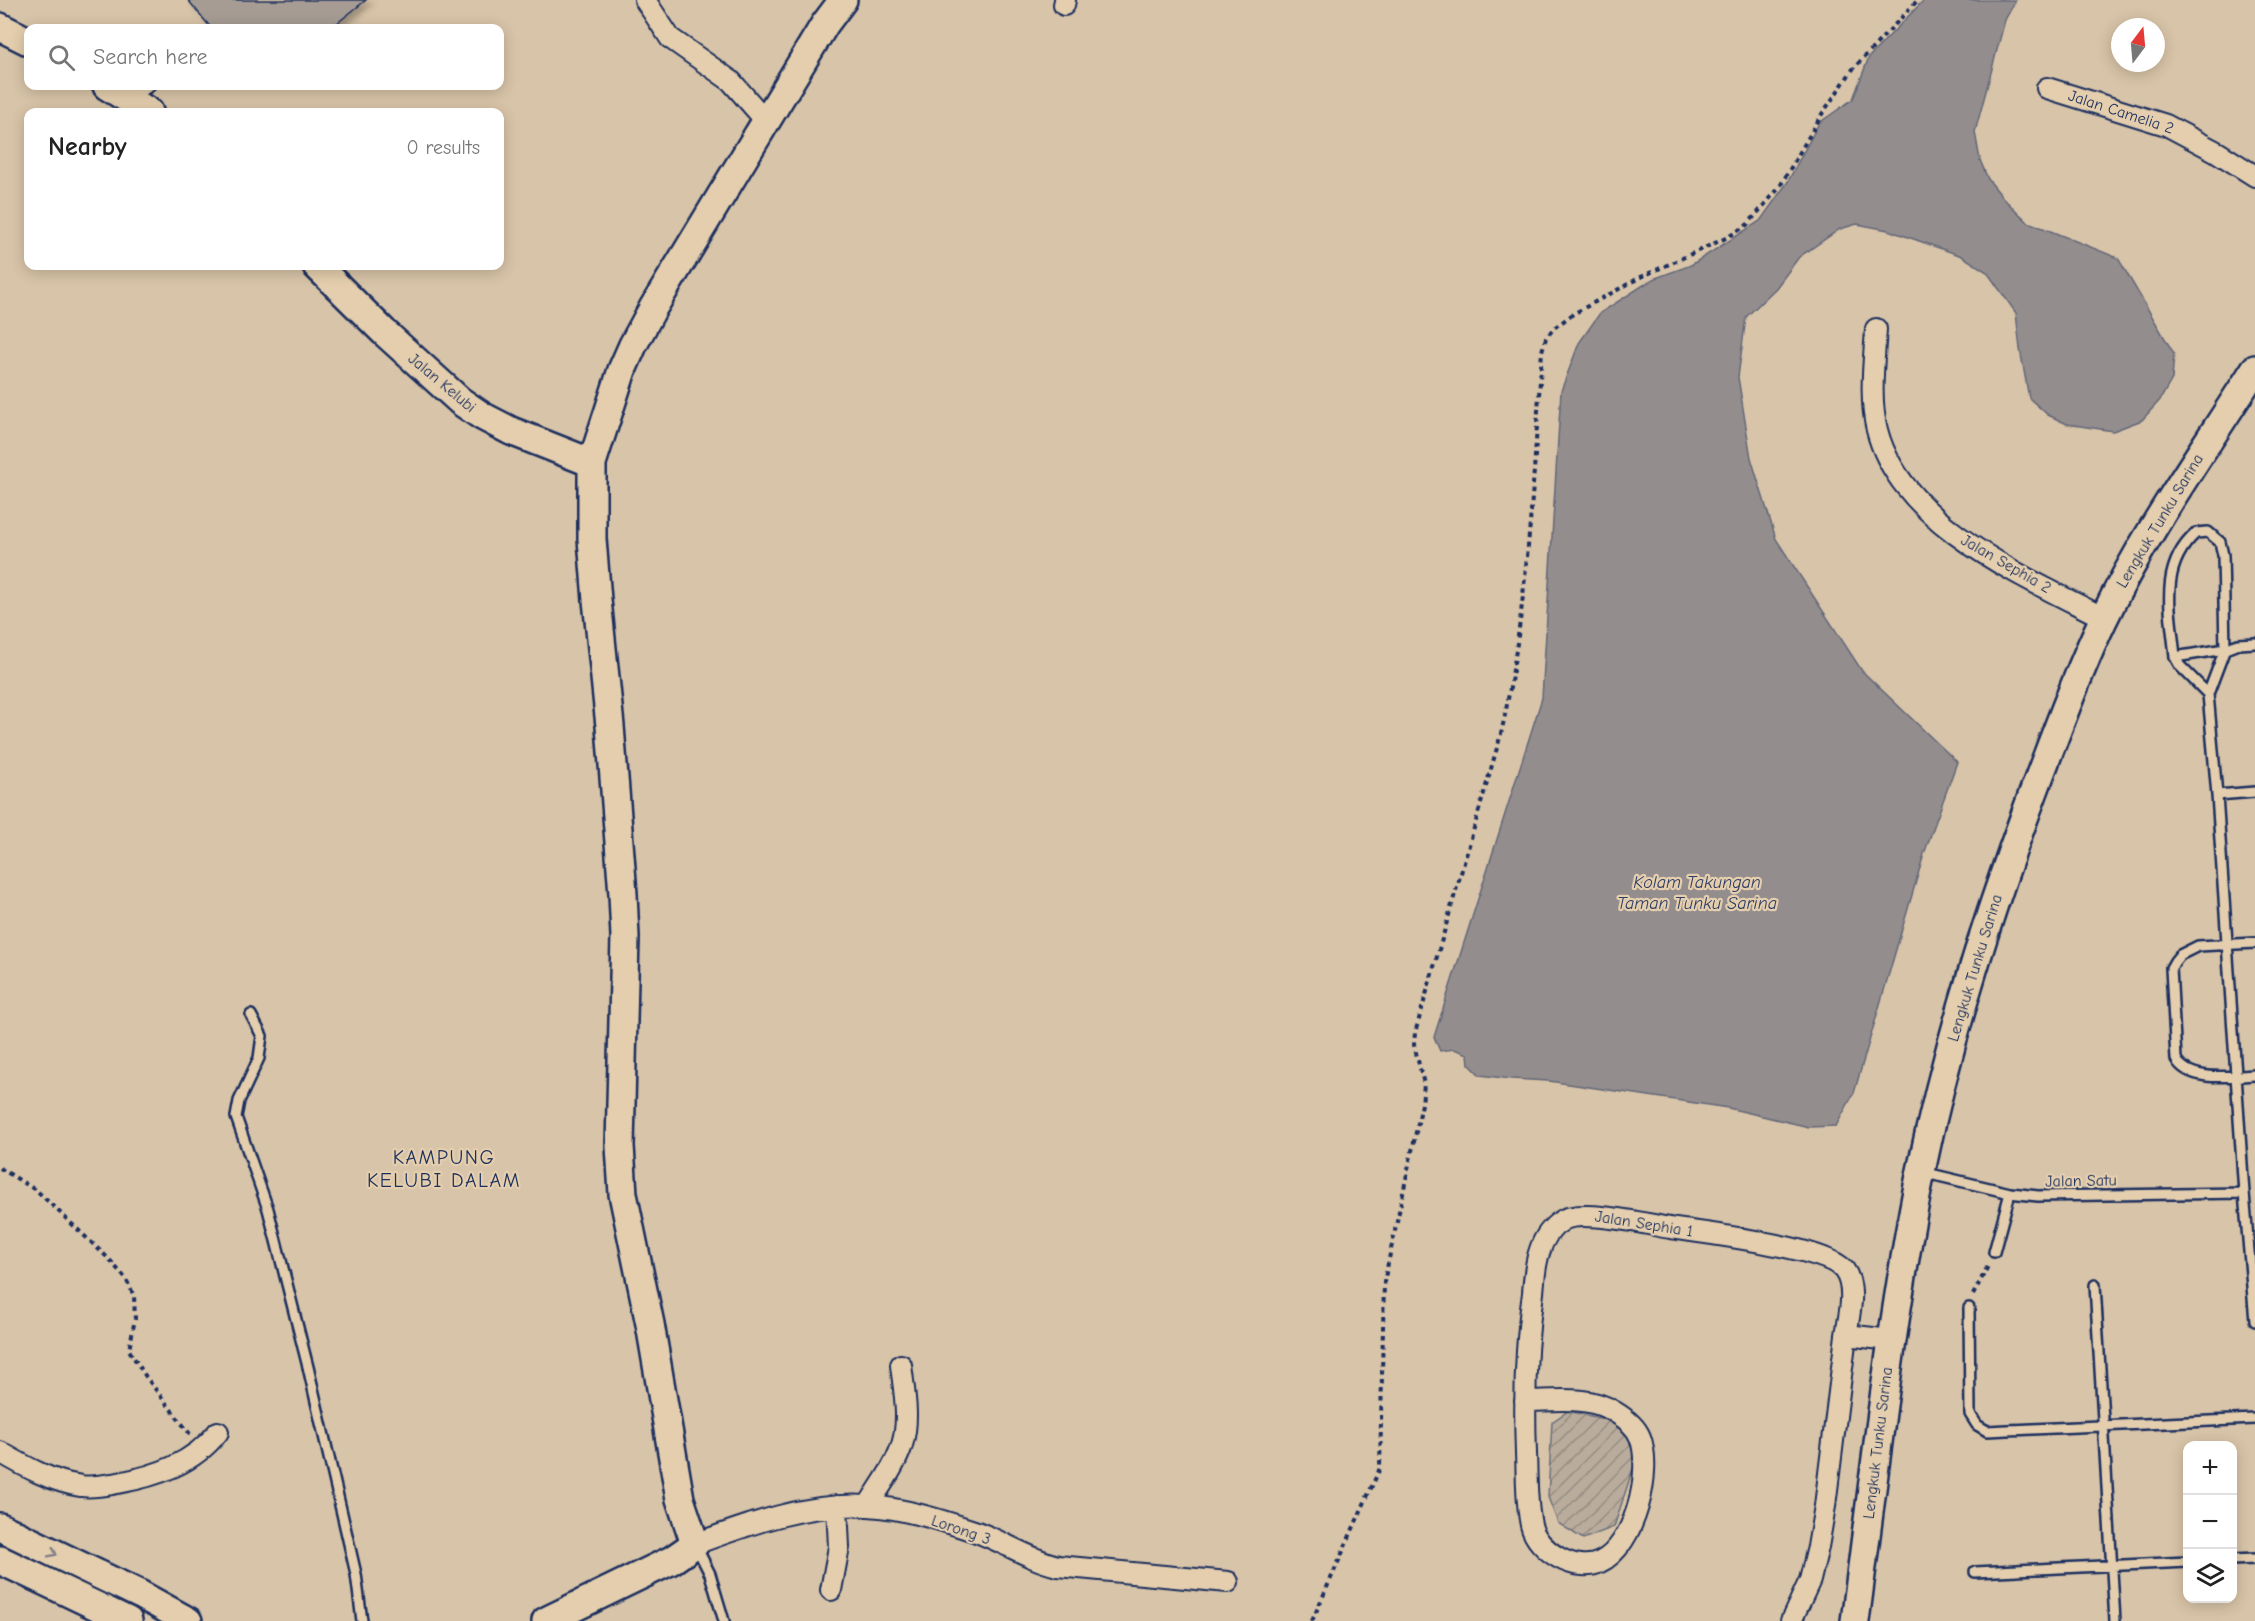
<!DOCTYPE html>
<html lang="en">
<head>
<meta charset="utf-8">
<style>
  :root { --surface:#fff; --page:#f6f6f6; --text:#222; --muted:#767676; --line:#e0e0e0 }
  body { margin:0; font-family:"Comic Neue",sans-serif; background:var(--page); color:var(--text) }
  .controls { position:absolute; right:18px; bottom:18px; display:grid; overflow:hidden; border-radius:12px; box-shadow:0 3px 15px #0003 }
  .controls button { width:54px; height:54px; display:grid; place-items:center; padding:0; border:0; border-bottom:2px solid var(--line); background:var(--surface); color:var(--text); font:30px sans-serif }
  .compass { position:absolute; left:2111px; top:18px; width:54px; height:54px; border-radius:50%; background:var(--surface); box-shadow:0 3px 15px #0003; rotate:16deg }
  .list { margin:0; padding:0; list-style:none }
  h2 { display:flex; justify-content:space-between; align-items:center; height:78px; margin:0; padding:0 24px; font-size:26px }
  h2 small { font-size:20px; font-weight:400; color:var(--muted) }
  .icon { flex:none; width:33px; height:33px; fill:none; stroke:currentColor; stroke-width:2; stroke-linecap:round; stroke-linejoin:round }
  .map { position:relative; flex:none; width:2255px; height:1621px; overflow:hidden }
  .search { position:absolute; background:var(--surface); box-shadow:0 3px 15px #0003; left:24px; top:24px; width:480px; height:66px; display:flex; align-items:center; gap:15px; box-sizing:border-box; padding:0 21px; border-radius:12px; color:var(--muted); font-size:22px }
  .panel { position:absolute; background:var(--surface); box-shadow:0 3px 15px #0003; left:24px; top:108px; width:480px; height:162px; border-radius:12px }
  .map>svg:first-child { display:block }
</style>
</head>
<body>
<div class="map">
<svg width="2255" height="1621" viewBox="0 0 2255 1621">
  <defs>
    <pattern id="garden-furrows" width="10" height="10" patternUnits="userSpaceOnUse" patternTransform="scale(1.5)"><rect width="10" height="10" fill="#b9ac9c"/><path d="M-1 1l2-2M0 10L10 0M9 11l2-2" fill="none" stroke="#968c82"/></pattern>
    <filter id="shadow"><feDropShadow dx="6" dy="4" stdDeviation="3" flood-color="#0004"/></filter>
  </defs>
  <rect width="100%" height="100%" fill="#d8c4a8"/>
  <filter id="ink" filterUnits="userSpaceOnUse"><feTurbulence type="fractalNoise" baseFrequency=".0167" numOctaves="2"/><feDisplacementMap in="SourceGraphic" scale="12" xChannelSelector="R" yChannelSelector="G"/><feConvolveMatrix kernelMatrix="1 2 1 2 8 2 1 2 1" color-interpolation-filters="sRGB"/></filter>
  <g filter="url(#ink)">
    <path fill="url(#garden-furrows)" stroke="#6a6e7d" stroke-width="1.5" d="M1568 1411 1627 1424 1637 1456 1614 1527 1583 1539 1558 1523 1548 1497 1552 1422Z"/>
    <path fill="#938d8d" stroke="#63677a" stroke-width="1.5" d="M1924 0H2016L2005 20 1975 132 1980 160 1988 179 2004 199 2028 222 2118 258 2174 354 2172 379 2160 400 2142 420 2113 431 2067 424 2048 415 2029 398 2020 349 2016 313 1987 272 1962 256 1888 230 1857 224 1840 229 1799 257 1776 288 1746 317 1738 377 1751 458 1776 539 1862 671 1957 762 1924 854 1854 1093 1836 1126 1809 1127 1728 1108 1549 1081 1511 1079 1480 1075 1469 1064 1468 1054 1454 1049 1440 1051 1434 1037 1542 698 1561 391 1579 343 1600 313 1653 279 1691 265 1760 221 1787 183 1819 123 1853 99 1869 57Z"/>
    <path fill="#a69c94" stroke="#1b2f5e" stroke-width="1.5" filter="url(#shadow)" d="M188 0H366L331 28H211Z"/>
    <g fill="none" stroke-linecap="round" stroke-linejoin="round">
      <g stroke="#1b2f5e" stroke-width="14">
        <path id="lane" d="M132 98 150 86
          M2255 643 2238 644 2225 649 2208 694 2217 795 2244 1193 2255 1321
          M2175 657 2225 649 2223 555 2220 542 2208 532 2196 533C2158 567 2171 612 2175 657L2180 666 2208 694
          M2217 795 2255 792
          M2255 943 2198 946 2180 955 2175 961 2171 968 2176 1059C2189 1083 2232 1076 2255 1075
          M251 1015 262 1036 259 1058 239 1101 236 1117 268 1209 308 1367 356 1574 362 1621
          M1922 1172 2010 1193 2038 1196 2244 1193
          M1994 1252 2010 1193
          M2095 1285 2115 1621
          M1969 1308 1970 1414 1977 1425 1987 1431 2255 1419
          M696 1546 710 1574 724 1621
          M2232 1560 2255 1559
          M1975 1572 2188 1562"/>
      </g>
      <g stroke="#1b2f5e" stroke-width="24">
        <path id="street" d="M645 0 670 38 731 81 766 121
          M1064 5 1065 0
          M2047 88 2166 125 2217 152 2255 176
          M1876 329C1874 362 1869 398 1877 430 1901 525 2025 577 2104 618
          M1525 1401C1554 1401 1589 1395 1615 1412 1625 1418 1636 1427 1640 1437 1653 1471 1635 1546 1600 1562 1576 1574 1537 1551 1531 1525 1526 1502 1527 1477 1526 1453 1524 1399 1525 1347 1533 1293 1534 1280 1535 1265 1539 1253 1543 1239 1551 1227 1563 1220 1582 1209 1646 1224 1670 1228 1702 1233 1827 1247 1844 1270 1857 1287 1849 1316 1846 1335
          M0 1452C24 1466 52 1482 81 1486 93 1488 106 1485 118 1483 156 1476 193 1464 218 1432
          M868 1506C880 1486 895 1467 902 1445 910 1419 904 1391 901 1365
          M695 1544C749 1524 809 1502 868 1506 903 1508 941 1520 974 1531 1003 1541 1028 1559 1058 1566L1228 1582
          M831 1590 839 1547 837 1506
          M1791 1621 1810 1580 1818 1547 1825 1506 1846 1335 1891 1340"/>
      </g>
      <g stroke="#1b2f5e" stroke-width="32">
        <path id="secondary" d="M0 27 28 41
          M107 86 149 112
          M317 266 384 332 460 401 482 416 511 431 592 463
          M0 1527 141 1595 188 1621
          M0 1560 128 1621
          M546 1621 672 1560 695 1544 680 1499 650 1324 623 1194 620 1146 625 937 623 894 610 726 597 600 592 539V463L622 370 633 345 653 308 825 24 843 0
          M1855 1621C1875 1471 1891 1320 1921 1171 1949 1036 1991 904 2040 775 2060 723 2079 670 2103 620 2145 532 2203 451 2255 369"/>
      </g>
      <path stroke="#1b2f5e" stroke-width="4" stroke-dasharray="4.5 4.5" stroke-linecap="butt" d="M0 1168 37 1191 109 1259 126 1279 134 1296 135 1319 129 1350 146 1377 190 1434
        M1973 1295 1989 1264
        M1312 1621 1380 1468 1384 1282 1422 1104 1424 1084 1414 1045 1415 1033 1501 734C1528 609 1533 478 1542 351L1546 338 1554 328 1573 314 1641 277 1728 237 1747 225 1779 188 1822 114 1853 69 1918 0"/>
      <use href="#lane" stroke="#e4cead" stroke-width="9"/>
      <use href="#street" stroke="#e4cead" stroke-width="20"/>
      <use href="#secondary" stroke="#e4cead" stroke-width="27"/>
    </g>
    <defs><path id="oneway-chevron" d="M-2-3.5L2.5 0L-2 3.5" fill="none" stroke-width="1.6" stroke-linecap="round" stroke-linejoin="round" transform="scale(1.5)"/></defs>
    <use stroke="#807e86" href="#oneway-chevron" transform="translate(53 1553) rotate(26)"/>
  </g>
  <g text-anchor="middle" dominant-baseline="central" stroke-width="4.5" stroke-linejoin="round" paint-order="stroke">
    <g font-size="16" fill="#1b2f5e" stroke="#e4cead">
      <text transform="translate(2121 112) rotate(18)">Jalan Camelia 2</text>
      <text transform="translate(442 383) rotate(40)">Jalan Kelubi</text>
      <text transform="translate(2160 521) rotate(-59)">Lengkuk Tunku Sarina</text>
      <text transform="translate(2006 564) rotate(30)">Jalan Sephia 2</text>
      <text transform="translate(1975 968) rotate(-73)">Lengkuk Tunku Sarina</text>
      <text transform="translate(2081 1181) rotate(-1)">Jalan Satu</text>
      <text transform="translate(1644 1224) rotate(9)">Jalan Sephia 1</text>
      <text transform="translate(1878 1443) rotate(-83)">Lengkuk Tunku Sarina</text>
      <text transform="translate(961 1530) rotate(19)">Lorong 3</text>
    </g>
    <g font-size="18" font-style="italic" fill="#2d3d65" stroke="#e4cead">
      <text x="1697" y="882">Kolam Takungan<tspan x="1697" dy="21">Taman Tunku Sarina</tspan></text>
    </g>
    <g font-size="20" letter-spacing="1.5" fill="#1b2f5e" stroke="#e4cead">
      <text x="444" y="1157">KAMPUNG<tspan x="444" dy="23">KELUBI DALAM</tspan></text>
    </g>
  </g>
</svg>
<div class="controls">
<button>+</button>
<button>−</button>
<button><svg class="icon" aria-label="layers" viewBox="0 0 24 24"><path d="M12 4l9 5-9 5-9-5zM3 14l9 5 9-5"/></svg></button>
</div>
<svg class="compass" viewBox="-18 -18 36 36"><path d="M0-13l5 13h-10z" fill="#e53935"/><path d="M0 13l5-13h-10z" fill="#767676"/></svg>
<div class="search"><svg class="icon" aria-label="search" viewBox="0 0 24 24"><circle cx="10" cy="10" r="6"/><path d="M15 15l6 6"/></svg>Search here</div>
<section class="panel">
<h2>Nearby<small>0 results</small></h2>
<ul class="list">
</ul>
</section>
</div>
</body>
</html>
